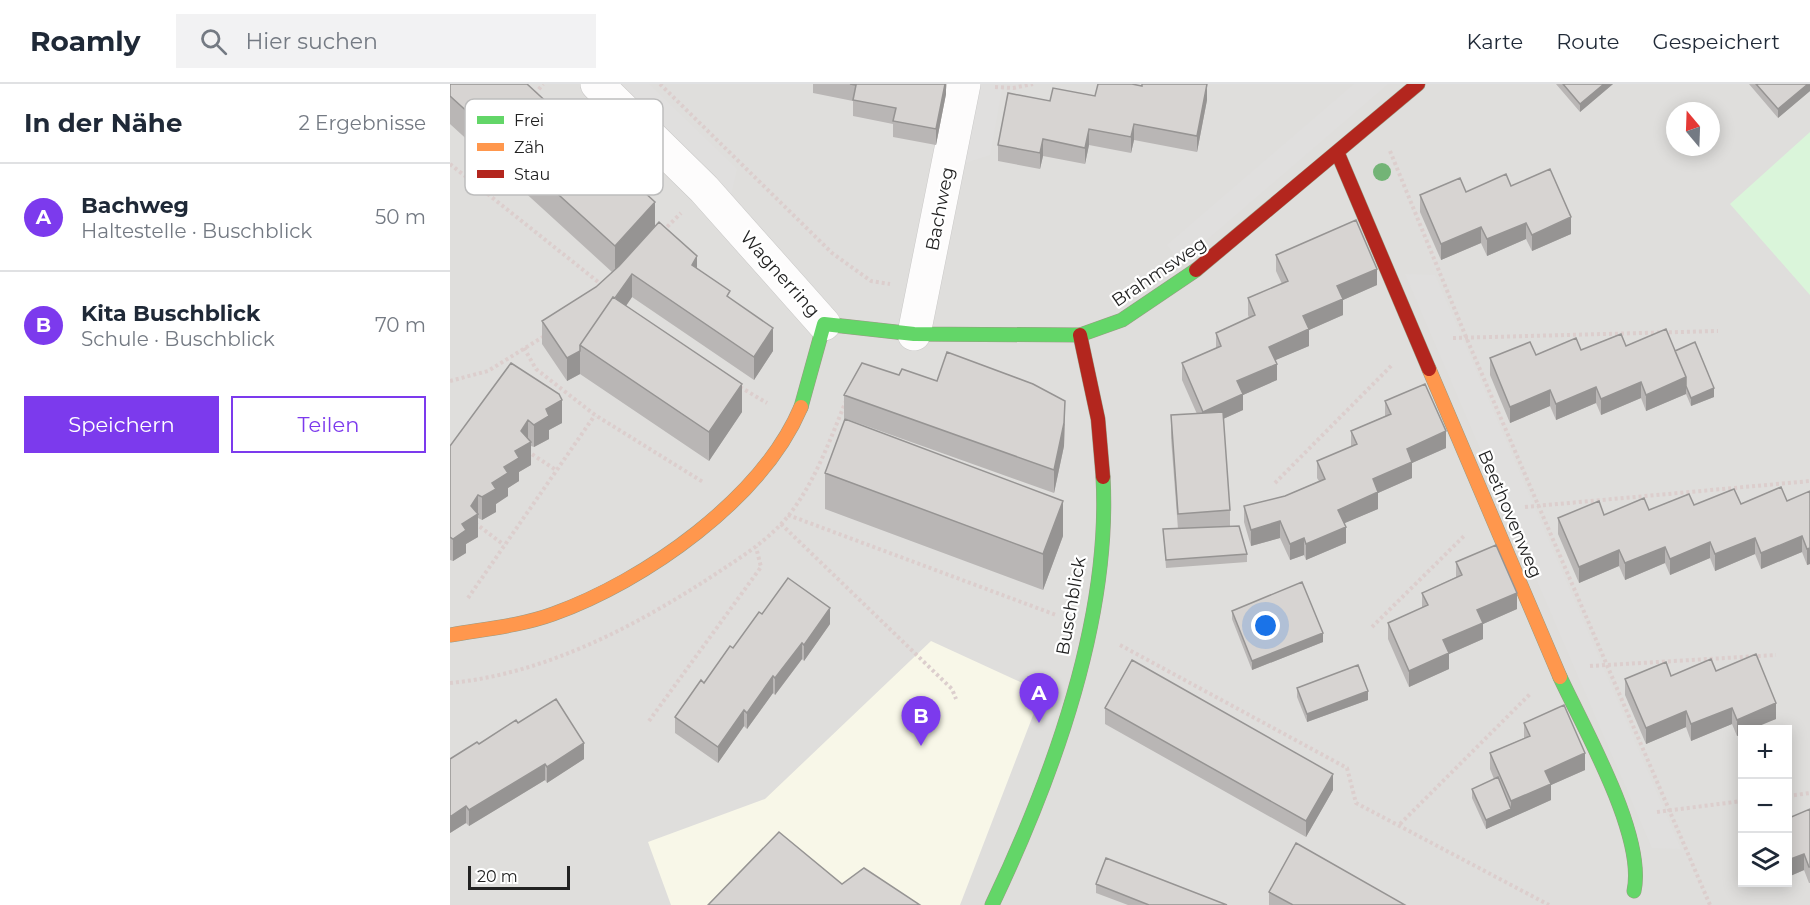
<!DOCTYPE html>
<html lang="de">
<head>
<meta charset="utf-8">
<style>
  :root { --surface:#fff; --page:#f2f2f3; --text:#1f2937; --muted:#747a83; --line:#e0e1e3; --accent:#7c3aed }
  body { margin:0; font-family:Montserrat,sans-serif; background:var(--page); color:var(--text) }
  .controls { position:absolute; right:18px; bottom:18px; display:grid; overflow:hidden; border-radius:0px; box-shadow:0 3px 15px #0003 }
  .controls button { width:54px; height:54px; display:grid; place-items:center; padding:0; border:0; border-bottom:2px solid var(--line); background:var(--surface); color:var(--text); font:30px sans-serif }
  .compass { position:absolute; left:1216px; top:18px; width:54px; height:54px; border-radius:50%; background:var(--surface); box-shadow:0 3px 15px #0003; rotate:341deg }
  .scale { position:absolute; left:18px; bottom:15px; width:102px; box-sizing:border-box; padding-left:6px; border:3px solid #222; border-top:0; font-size:16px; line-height:21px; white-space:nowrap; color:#222; -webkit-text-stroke:4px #fff; paint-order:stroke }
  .you { position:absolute; left:816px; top:542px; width:21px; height:21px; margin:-15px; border:4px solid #fff; border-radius:50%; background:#1a73e8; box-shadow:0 0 0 9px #1a73e833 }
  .badge { display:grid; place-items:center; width:39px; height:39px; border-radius:50%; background:var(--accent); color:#fff; font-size:20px; font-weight:700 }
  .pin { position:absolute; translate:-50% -50px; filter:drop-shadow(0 2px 3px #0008) }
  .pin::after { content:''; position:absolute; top:32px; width:21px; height:18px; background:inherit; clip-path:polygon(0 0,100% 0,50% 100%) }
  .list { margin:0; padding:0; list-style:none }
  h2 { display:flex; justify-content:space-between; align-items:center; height:78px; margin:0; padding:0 24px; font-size:26px }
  h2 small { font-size:20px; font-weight:400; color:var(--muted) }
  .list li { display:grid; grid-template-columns:39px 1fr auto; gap:18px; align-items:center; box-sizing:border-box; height:108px; padding:0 24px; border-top:2px solid var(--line) }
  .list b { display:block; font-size:22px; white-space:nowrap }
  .list p { margin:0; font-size:20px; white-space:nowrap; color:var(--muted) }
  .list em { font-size:20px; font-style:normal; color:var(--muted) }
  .actions { display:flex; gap:12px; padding:18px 24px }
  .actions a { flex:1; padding:14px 0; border:2px solid var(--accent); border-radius:0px; text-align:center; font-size:21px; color:var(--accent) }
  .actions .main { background:var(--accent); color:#fff }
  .icon { flex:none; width:33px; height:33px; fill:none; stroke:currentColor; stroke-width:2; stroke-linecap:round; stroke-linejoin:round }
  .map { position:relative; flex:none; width:1360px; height:821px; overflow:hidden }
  header { display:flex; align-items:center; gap:36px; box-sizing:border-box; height:84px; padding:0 30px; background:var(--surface); border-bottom:2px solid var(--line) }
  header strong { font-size:28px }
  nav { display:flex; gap:33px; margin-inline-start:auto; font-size:21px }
  .search { width:420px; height:54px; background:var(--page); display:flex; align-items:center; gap:15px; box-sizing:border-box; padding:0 21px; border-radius:0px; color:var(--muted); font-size:22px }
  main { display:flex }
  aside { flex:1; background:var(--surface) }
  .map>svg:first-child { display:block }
</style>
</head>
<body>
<header>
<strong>Roamly</strong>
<div class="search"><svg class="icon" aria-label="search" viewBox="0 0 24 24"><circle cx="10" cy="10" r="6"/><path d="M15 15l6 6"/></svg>Hier suchen</div>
<nav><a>Karte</a><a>Route</a><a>Gespeichert</a></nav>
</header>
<main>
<aside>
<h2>In der Nähe<small>2 Ergebnisse</small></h2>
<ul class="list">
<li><span class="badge">A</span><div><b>Bachweg</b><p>Haltestelle · Buschblick</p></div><em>50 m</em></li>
<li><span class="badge">B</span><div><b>Kita Buschblick</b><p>Schule · Buschblick</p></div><em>70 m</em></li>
</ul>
<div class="actions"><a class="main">Speichern</a><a>Teilen</a></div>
</aside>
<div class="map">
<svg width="1360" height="821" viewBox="0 0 1360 821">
  <rect width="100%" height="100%" fill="#f0eeeb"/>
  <path fill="#dfdedc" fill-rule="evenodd" d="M0 0H1360V821H0ZM1225 27H1261V63H1225ZM1292 646H1338V798H1292Z"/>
  <path fill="#f8f7e8" d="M481 557 592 608 510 821H221L198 758 315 715Z"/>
  <path fill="#daf5da" d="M1360 48V211L1280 120Z"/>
  <path fill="#e0dfde" d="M162 0H199L287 85 280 115Z
    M527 0H553L540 71 512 80Z
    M904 0H938L731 178 717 161Z
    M955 190 985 191 1231 765 1202 764Z"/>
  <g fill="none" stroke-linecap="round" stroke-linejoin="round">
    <g stroke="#c9c8c7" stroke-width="34">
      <path id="street" d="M147 0 254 105 374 240
        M464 250 514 0"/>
    </g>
    <g stroke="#999a82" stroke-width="15">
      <path id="fast" d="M351 323 374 240 464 250 630 251 672 236 746 186
        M1110 593C1134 645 1196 752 1184 807
        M542 821C602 695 661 535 653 393"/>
    </g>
    <g stroke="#999a82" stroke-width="15">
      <path id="slow" d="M979 285 1110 593
        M0 551C34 545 70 542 103 530 195 497 312 415 351 323"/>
    </g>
    <g stroke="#999a82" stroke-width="15">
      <path id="jam" d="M888 70 979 285
        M746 186 968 0
        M630 251 648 335 653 393"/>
    </g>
    <path stroke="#dccecd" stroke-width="4" stroke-dasharray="3 3" stroke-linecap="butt" d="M210 0 382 169 421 197 440 200
      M545 3 563 4 583 0
      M85 10 93 0
      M940 67 1016 253 1260 821
      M0 80 152 201
      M187 109 198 97
      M213 147 231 129
      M1003 254 1268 247
      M74 264 86 285 145 331 253 398
      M0 297 38 287 96 251
      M290 303 317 319
      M77 367 106 386
      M825 399 942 281
      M1075 423 1360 397
      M338 431 606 531
      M25 439 54 461
      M331 440 502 605 506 615
      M18 514 145 331
      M922 543 1015 451
      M670 561 897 684 906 719 1099 821
      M1140 582 1326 571
      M0 599C95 590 186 542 264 491 288 475 313 460 333 438 363 404 379 358 396 317
      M199 637 311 483 306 463
      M1338 712 1360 709
      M1207 728 1292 717
      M950 740 1081 609"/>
    <use href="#street" stroke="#fdfcfc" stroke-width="33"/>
    <use href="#fast" stroke="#63d668" stroke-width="14"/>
    <use href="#slow" stroke="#ff974d" stroke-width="14"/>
    <use href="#jam" stroke="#b3261e" stroke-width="14"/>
  </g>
  <circle fill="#73b476" cx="932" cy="88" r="9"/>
  <path fill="#b9b6b5" d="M0 0 205 142 247 184 280 214 323 267 304 296 182 213 176 222 292 328 259 377 130 290 117 297 92 260V237L146 203 162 188 0 40Z
    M363 0H496V10L486 61 443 53V40L403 32V17L363 9Z
    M1106 0H1163L1130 28Z
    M1299 0H1360V7L1328 34Z
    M645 12 757 16 747 68 684 56 681 69 639 61 635 80 593 72 590 85 548 77V61L600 17Z
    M1061 102 1121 150 1082 167 1076 155 1037 172 1031 159 991 176 970 128V111L1016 108Z
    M826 171 927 201 893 216V231L859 246V262L825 276 827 296 793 311V326L773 335 780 426V442L797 470V478L716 484 713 445H728L721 354V331L747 330 732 296V279L766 264V249L799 234 798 231V214L832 200 826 187Z
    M1176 262 1225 267 1264 313 1241 322 1236 310 1196 327 1191 314 1151 331 1146 319 1106 336 1100 322 1060 339 1040 291V274L1086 271Z
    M109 310 112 339 99 346V355L84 363 81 362V381L69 388V397L58 404V412L46 420V428L32 436 28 434V453L16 460V469L3 477 0 476V362Z
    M394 311 615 340 614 362 604 409 394 334Z
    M935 317 996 364 962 379V394L928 409V425L894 439 896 459 856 476 854 471 840 476 830 454 801 462 794 438V422L835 412 869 397 867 394V377L901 363V347L935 332Z
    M375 389 613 452 593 506 375 425Z
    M1360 407V480L1357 481 1352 468 1311 485 1305 470 1265 487 1260 474 1220 491 1215 479 1175 496 1169 482 1129 499 1108 450V434L1154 431 1244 421 1291 420 1337 417Z
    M1006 478 1067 525 1033 540V555L999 570V585L959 603 938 555V539L972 524V509L1006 493Z
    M782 527 873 558 802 586 782 535Z
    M380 540 354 577 352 575 325 611 323 609 297 645 294 642 268 679 225 649V633L283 564Z
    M1266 587 1326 635 1293 645V649L1287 652 1282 640 1241 657 1236 643 1196 660 1175 611V595L1221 592Z
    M847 604 918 616 857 638 847 613Z
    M655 624 883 706 856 753 655 640Z
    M68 639 134 675 97 699 95 696 19 742 16 739 0 749 29 660Z
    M1074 639 1135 686 1101 701V716L1036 745 1022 714V705L1044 695 1040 685V669L1074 654Z
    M1360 725V799H1359L1354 786 1338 793V731L1339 734Z
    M646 800 777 821H678L646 809Z
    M819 808 955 821H819Z"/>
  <path fill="#969493" d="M495 0H496V10L486 61V45Z
    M757 0V16L747 68V52Z
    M1154 0H1163L1130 28V20Z
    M1358 0H1360V7L1328 34V25Z
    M684 40V56L681 69V53Z
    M639 45V61L635 80V64Z
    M593 55V72L590 85V69Z
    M205 118V147L165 191V162Z
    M1121 133V150L1082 167V151Z
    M1076 139V155L1037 172V155Z
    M1031 143V159L991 176V160Z
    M247 172V194L242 181Z
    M927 185V201L893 216V231L859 246V262L819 279V263L887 202Z
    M182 190V213L143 270 132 263Z
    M323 244V267L304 296V273Z
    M130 267V290L117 297V274Z
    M827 280V296L793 311V326L753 344V328L787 297Z
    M1236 293V310L1196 327V311Z
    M1191 298V314L1151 331V315Z
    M292 300V328L259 377V348Z
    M1146 303V319L1106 336V320Z
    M1264 304V313L1241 322V314Z
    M1100 306V322L1060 339V323Z
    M112 316V339L99 346V355L84 363V341L96 325Z
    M615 317 614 362 604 409V386Z
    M78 336V359L81 358V381L69 388V397L58 404V412L46 420V428L32 436V413L65 367 71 347Z
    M996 347V364L962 379V394L928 409V425L888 442V426L957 365Z
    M28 411V453L16 460V469L3 477V455L12 440 21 422Z
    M613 417V452L593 506V470Z
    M830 437V454L801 462V446Z
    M896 443V459L856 476V460Z
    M1352 452V468L1311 485V469Z
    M854 454V471L840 476V460Z
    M1305 454V470L1265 487V470Z
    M1260 458V474L1220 491V475Z
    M1215 463V479L1175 496V479Z
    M1360 464V480L1357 481V465Z
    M1169 466V482L1129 499V483Z
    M1067 509V525L1033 540V555L999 570V585L959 603V587L1027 526Z
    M380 524V540L354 577V561Z
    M873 549V558L802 586V577Z
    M352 559V575L325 611V594Z
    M323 592V609L297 645V629Z
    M918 607V616L857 638V630Z
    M1326 619V635L1302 645H1293V649L1287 652V636Z
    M1282 624V640L1241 657V640Z
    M294 626V642L268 679V663Z
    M1236 627V643L1196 660V644Z
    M134 659V675L97 699V683Z
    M1135 669V686L1101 701V716L1061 734V717L1095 687Z
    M95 680V696L19 742V726Z
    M883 690V706L856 753V737Z
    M16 722V739L0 749V733Z
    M1061 725V734L1036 745V736Z
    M1354 770V786L1338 793V776Z
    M1313 798H1323L1313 803Z"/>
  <path fill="#d7d4d2" stroke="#969493" stroke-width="1.5" d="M0 0H77L205 118 165 162 0 12Z
    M400 0H495L486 45 443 37 446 24 403 16 406 1Z
    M648 0H682L692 2V0H757L747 52 684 40 681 53 639 45 635 64 593 55 590 69 548 61 558 9 600 17 603 4 645 12Z
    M1113 0H1154L1130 20Z
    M1306 0H1358L1328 25Z
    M1100 85 1121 133 1082 151 1076 139 1037 155 1031 143 991 160 970 111 1010 94 1016 108 1056 90 1061 102Z
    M906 136 927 185 887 202 893 215 853 232 859 245 819 263 827 280 787 297 793 310 753 328 732 279 771 262 766 249 805 231 798 214 838 197 826 171Z
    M209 138 247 172 242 181 280 207 277 212 323 244 304 273 182 190 165 214 163 213 130 261V267L117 274 92 237 146 203 169 182Z
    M163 213 292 300 259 348 130 261Z
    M1216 245 1236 293 1196 311 1191 298 1151 315 1146 303 1106 320 1100 306 1060 323 1040 274 1080 258 1086 271 1126 254 1131 266 1171 250 1176 262Z
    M1245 258 1264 304 1241 314 1236 302V293L1225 267Z
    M497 268 583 300 615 317 614 339 604 386 394 311 412 279 449 291 452 285 487 297Z
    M61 279 109 310 112 316 96 325 99 332 84 341 78 336 71 347 81 358 65 367 69 374 54 383 58 389 42 399 46 405 32 413 28 411 21 422 28 430 12 440 16 446 3 455 0 453V362Z
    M975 300 996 347 957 365 962 378 923 395 928 408 888 426 896 443 856 460 854 454 840 460 830 437 801 446 794 422 835 412 875 395 867 377 907 360 901 347 941 330 935 317Z
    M773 328 780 426 728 430 721 331Z
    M395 335 613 417 593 470 375 389Z
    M1331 403 1337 417 1360 407V464L1357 465 1352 452 1311 469 1305 454 1265 470 1260 458 1220 475 1215 463 1175 479 1169 466 1129 483 1108 434 1149 417 1154 431 1194 414 1199 426 1239 410 1244 421 1284 405 1291 420Z
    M789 442 797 470 716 476 713 445Z
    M1046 461 1067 509 1027 526 1033 539 993 556 999 569 959 587 938 539 978 521 972 509 1012 491 1006 478Z
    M338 494 380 524 354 561 352 559 325 594 323 592 297 629 294 626 268 663 225 633 251 596 254 599 280 562 283 564 309 528 312 530Z
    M852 498 873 549 802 577 782 527Z
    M1306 570 1326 619 1287 636 1282 624 1241 640 1236 627 1196 644 1175 595 1216 578 1221 592 1261 575 1266 587Z
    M682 576 883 690 856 737 655 624Z
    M908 581 918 607 857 630 847 604Z
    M106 615 134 659 97 683 95 680 19 726 16 722 0 733V675L27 658 29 660 66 636 68 639Z
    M1114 621 1135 669 1095 687 1101 700 1061 717 1040 669 1080 652 1074 639Z
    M1048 693 1061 725 1036 736 1022 705Z
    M1360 725V783H1359L1354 770 1338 776V731L1339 734Z
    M329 748 392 800 414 784 470 821H258Z
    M846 759 955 821H843L819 808Z
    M656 774 777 821H699L646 800Z"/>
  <g text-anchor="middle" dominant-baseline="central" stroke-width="4.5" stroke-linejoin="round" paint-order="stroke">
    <g font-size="18" fill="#222" stroke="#fff">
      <text transform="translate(490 125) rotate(-79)">Bachweg</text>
      <text transform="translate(709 188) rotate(-34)">Brahmsweg</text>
      <text transform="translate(330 190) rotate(48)">Wagnerring</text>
      <text transform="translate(1060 430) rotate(67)">Beethovenweg</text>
      <text transform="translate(621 522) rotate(-80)">Buschblick</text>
    </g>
  </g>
  <rect x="15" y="15" width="198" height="96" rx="9" fill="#fff" stroke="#bdbdbd" stroke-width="1.5"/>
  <rect x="27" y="32" width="27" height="8" fill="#63d668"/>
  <rect x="27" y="59" width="27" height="8" fill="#ff974d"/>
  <rect x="27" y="86" width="27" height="8" fill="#b3261e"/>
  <g font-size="16" fill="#222">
    <text x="64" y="42">Frei</text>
    <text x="64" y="69">Zäh</text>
    <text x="64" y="96">Stau</text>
  </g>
</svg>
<div class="controls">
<button>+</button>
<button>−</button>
<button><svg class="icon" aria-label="layers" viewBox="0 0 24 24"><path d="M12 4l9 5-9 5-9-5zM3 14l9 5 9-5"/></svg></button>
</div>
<svg class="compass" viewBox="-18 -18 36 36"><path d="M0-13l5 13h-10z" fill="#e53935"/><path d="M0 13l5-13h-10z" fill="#747a83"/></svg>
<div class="scale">20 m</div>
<div class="you"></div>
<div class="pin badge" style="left:589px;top:639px">A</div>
<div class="pin badge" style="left:471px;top:662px">B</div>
</div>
</main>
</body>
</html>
